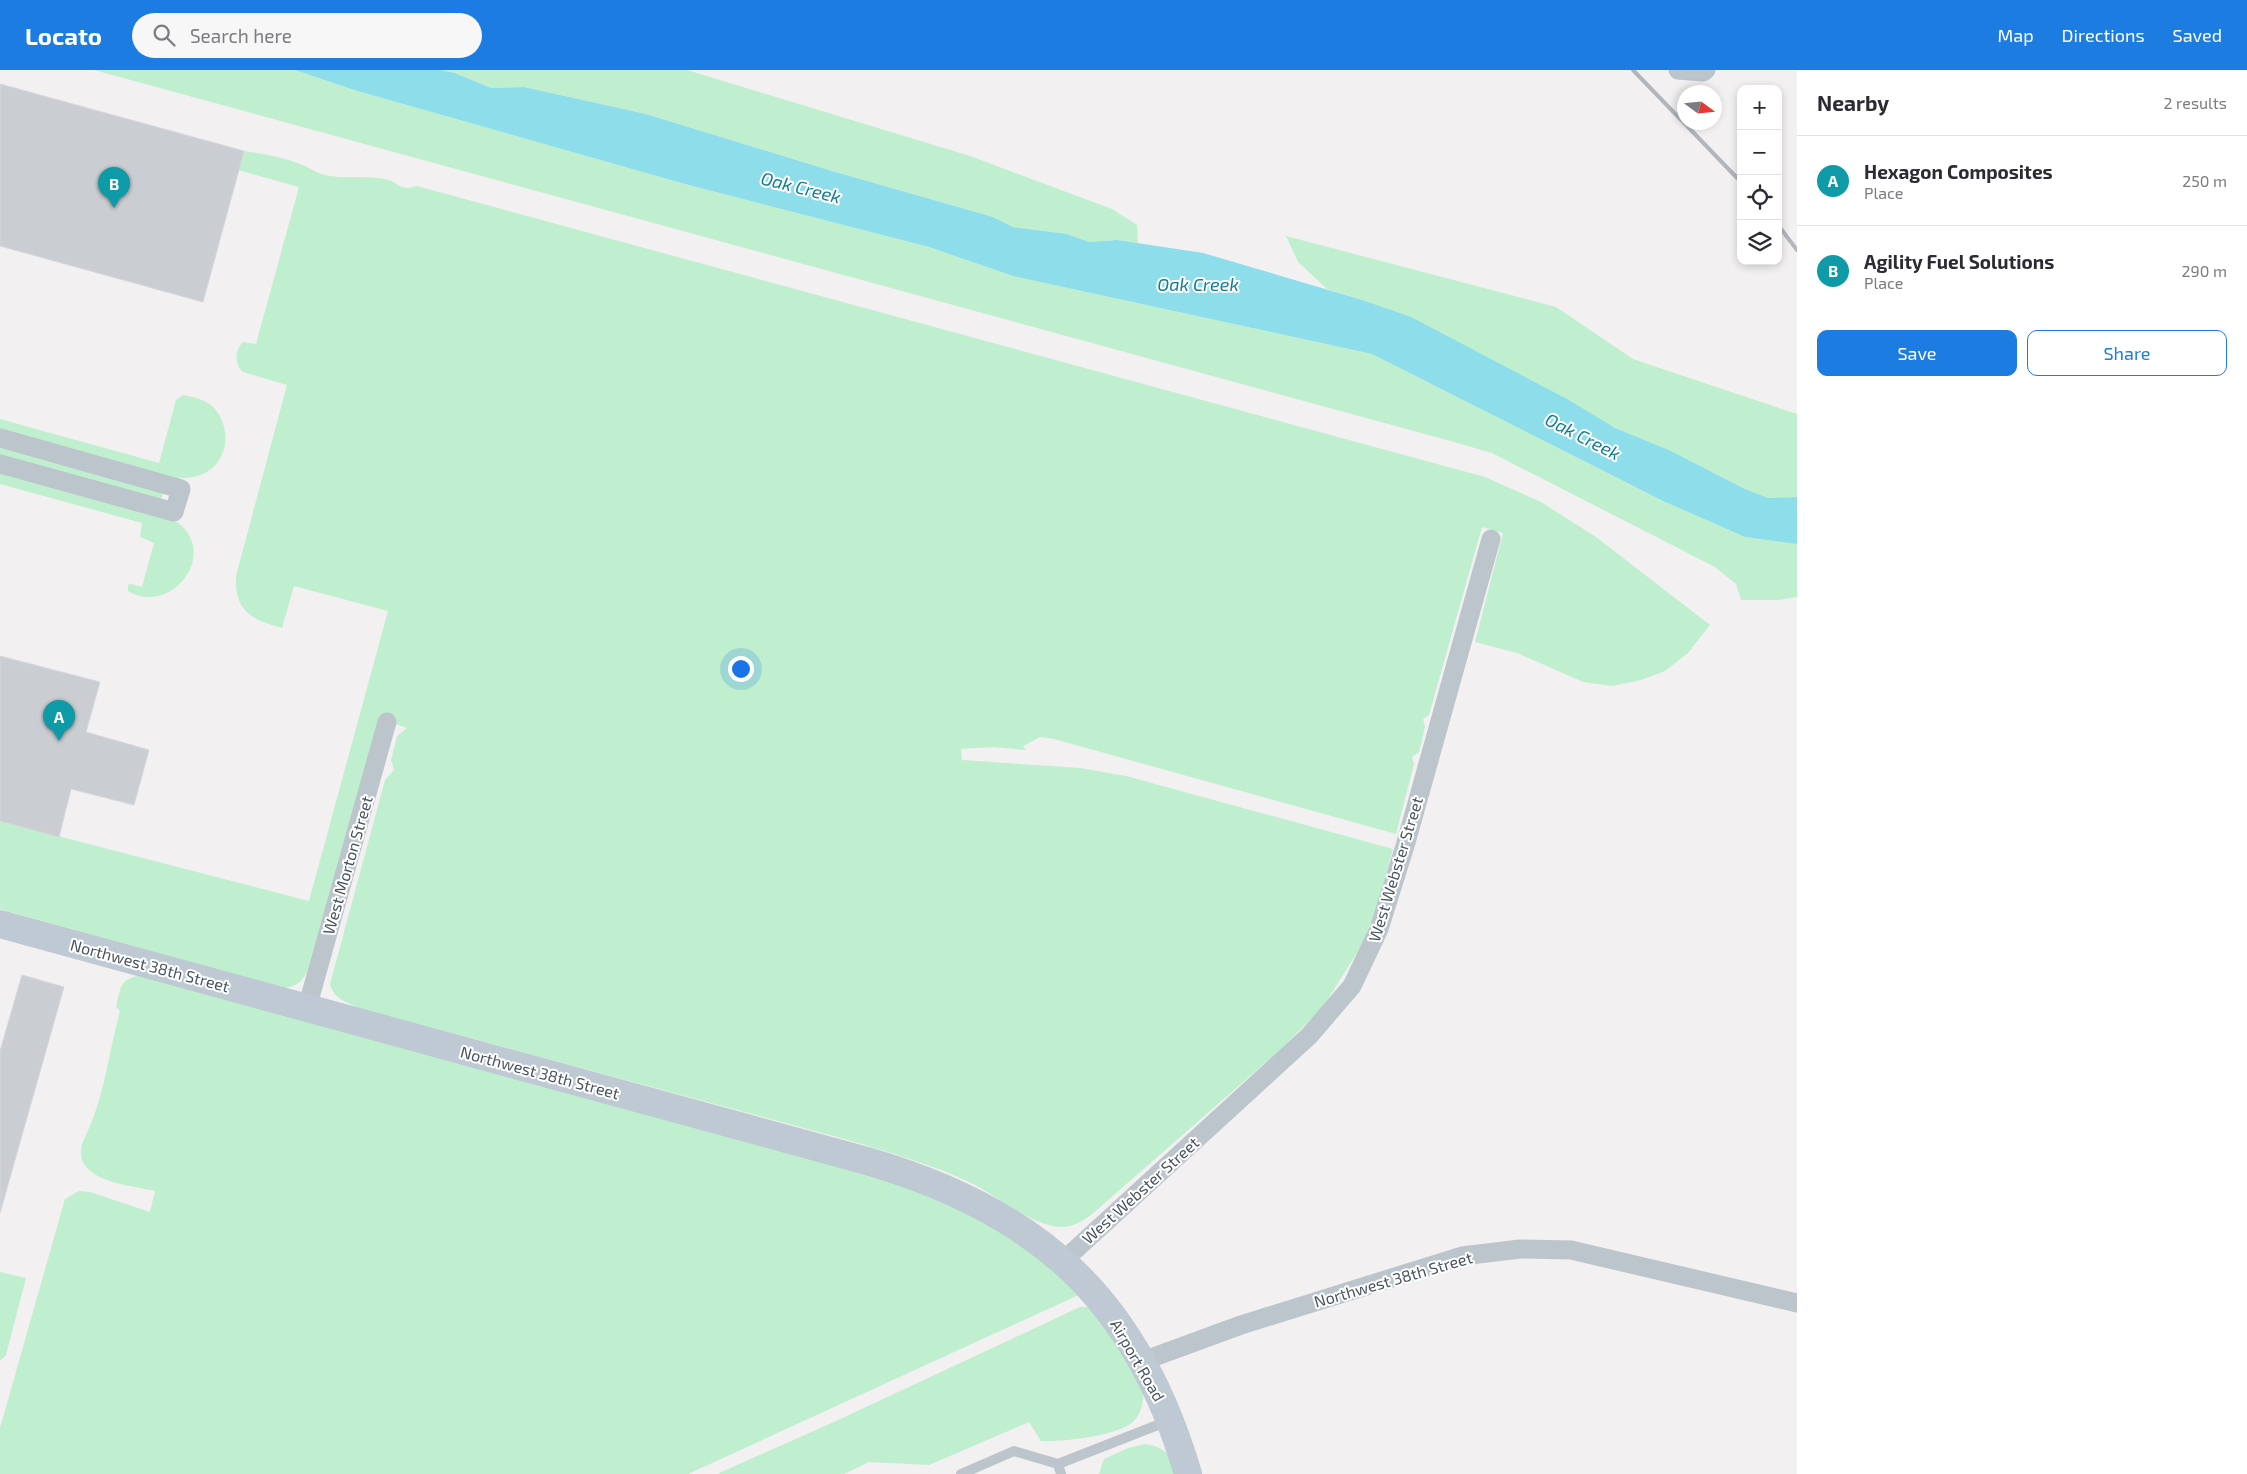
<!DOCTYPE html>
<html lang="en">
<head>
<meta charset="utf-8">
<style>
  :root { --surface:#fff; --page:#f7f7f7; --text:#2b2b33; --muted:#7c7c81; --line:#e1e1e2; --accent:#1c7ce1 }
  body { margin:0; font-family:"Exo 2",sans-serif; background:var(--page); color:var(--text) }
  .controls { position:absolute; right:15px; top:15px; display:grid; overflow:hidden; border-radius:10px; box-shadow:0 2px 8px #0003 }
  .controls button { width:45px; height:45px; display:grid; place-items:center; padding:0; border:0; border-bottom:1px solid var(--line); background:var(--surface); color:var(--text); font:25px sans-serif }
  .compass { position:absolute; left:1677px; top:15px; width:45px; height:45px; border-radius:50%; background:var(--surface); box-shadow:0 2px 8px #0003; rotate:105deg }
  .you { position:absolute; left:740px; top:598px; width:18px; height:18px; margin:-12px; border:4px solid #fff; border-radius:50%; background:#1a73e8; box-shadow:0 0 0 8px #1a73e833 }
  .badge { display:grid; place-items:center; width:32px; height:32px; border-radius:50%; background:var(--accent); color:#fff; font-size:16px; font-weight:700 }
  .pin { position:absolute; translate:-50% -41px; filter:drop-shadow(0 1px 2px #0008) }
  .pin::after { content:''; position:absolute; top:26px; width:18px; height:15px; background:inherit; clip-path:polygon(0 0,100% 0,50% 100%) }
  .list { margin:0; padding:0; list-style:none }
  h2 { display:flex; justify-content:space-between; align-items:center; height:65px; margin:0; padding:0 20px; font-size:21px }
  h2 small { font-size:16px; font-weight:400; color:var(--muted) }
  .list li { display:grid; grid-template-columns:32px 1fr auto; gap:15px; align-items:center; box-sizing:border-box; height:90px; padding:0 20px; border-top:1px solid var(--line) }
  .list b { display:block; font-size:19px; white-space:nowrap }
  .list p { margin:0; font-size:16px; white-space:nowrap; color:var(--muted) }
  .list em { font-size:16px; font-style:normal; color:var(--muted) }
  .actions { display:flex; gap:10px; padding:15px 20px }
  .actions a { flex:1; padding:11px 0; border:1px solid var(--accent); border-radius:10px; text-align:center; font-size:18px; color:var(--accent) }
  .actions .main { background:var(--accent); color:#fff }
  .icon { flex:none; width:28px; height:28px; fill:none; stroke:currentColor; stroke-width:2; stroke-linecap:round; stroke-linejoin:round }
  .map { position:relative; flex:none; width:1797px; height:1404px; overflow:hidden }
  header { display:flex; align-items:center; gap:30px; box-sizing:border-box; height:70px; padding:0 25px; background:var(--accent); color:#fff }
  header strong { font-size:24px }
  nav { display:flex; gap:28px; margin-inline-start:auto; font-size:18px }
  .search { width:350px; height:45px; background:var(--page); display:flex; align-items:center; gap:12px; box-sizing:border-box; padding:0 18px; border-radius:28px; color:var(--muted); font-size:19px }
  main { display:flex }
  aside { flex:1; background:var(--surface) }
  .map>svg:first-child { display:block }
</style>
</head>
<body>
<header>
<strong>Locato</strong>
<div class="search"><svg class="icon" aria-label="search" viewBox="0 0 24 24"><circle cx="10" cy="10" r="6"/><path d="M15 15l6 6"/></svg>Search here</div>
<nav><a>Map</a><a>Directions</a><a>Saved</a></nav>
</header>
<main>
<div class="map">
<svg width="1797" height="1404" viewBox="0 0 1797 1404">
  <rect width="100%" height="100%" fill="#f2f0f0"/>
  <path fill="#bfefcf" d="M94 0H295L354 20 685 114 929 177 1013 206 1372 284 1663 431 1745 467 1797 474V527L1778 530H1741L1736 514 1715 497 1492 383 1454 372Z
    M440 0H687L970 86 1112 139 1137 155 1138 173 1117 170 1089 172 1067 164 1013 157 993 147 832 101 646 44 524 17 491 18 455 3Z
    M244 81C263 84 282 87 300 94 307 96 313 101 321 104 342 110 364 105 385 109 400 112 398 122 417 116L1485 407 1541 432 1596 467 1710 555 1688 583 1665 601 1641 610 1612 616 1583 612 1517 583 1475 572 1503 463 1482 457 1429 645 1423 649 1425 657 1419 682 1412 687 1414 694 1396 764 1054 669 1040 667 1023 676 1026 680 993 677 961 679 962 690 1080 698 1126 706 1393 779 1378 834 1363 873 1323 937 1283 977 1091 1145C1078 1154 1069 1159 1053 1156 1027 1151 998 1127 975 1115 935 1095 891 1083 848 1070L359 938C346 932 334 929 330 914L385 710 394 700 391 690 397 666 407 658 381 649 307 902C301 913 296 916 284 918L0 839V751L309 831 388 541 294 516 282 558C252 550 234 541 236 506L287 315 243 302C234 294 235 280 243 272L256 274 299 117 238 100Z
    M1286 166 1556 237 1633 289 1797 344V427L1768 428 1745 419 1669 380 1615 358 1359 229 1327 219 1298 192Z
    M183 325C193 327 204 329 212 336 229 352 231 383 211 399 201 407 187 409 174 408L0 361V349L159 393 176 330Z
    M0 375 164 419 161 432 0 389Z
    M0 401 169 448C173 450 179 453 182 456 216 489 169 546 128 521V515L131 514 142 517 154 473 140 467 142 453 0 414Z
    M142 905 878 1103 1017 1166 1083 1223 688 1404H0V1358L65 1129 79 1121 90 1122 150 1142 155 1121C134 1116 93 1113 83 1092 77 1079 85 1068 90 1056 106 1018 109 980 120 941L116 937C121 917 119 909 142 905Z
    M0 1202 26 1208 6 1285 0 1291Z
    M1080 1237H1091C1103 1254 1114 1272 1126 1289 1131 1295 1138 1303 1141 1311 1145 1324 1144 1340 1134 1351 1119 1366 1062 1372 1041 1371L1029 1352 929 1395 869 1392 844 1404H717L836 1351Z
    M1146 1374C1168 1378 1170 1387 1182 1404H1099L1104 1389 1128 1378Z"/>
  <path fill="#8dddeb" d="M295 0H440L455 3 491 18 524 17 646 44 832 101 993 147 1013 157 1067 164 1089 172 1117 170 1203 183 1359 229 1411 247 1567 329 1615 358 1669 380 1745 419 1768 428 1797 427V474L1745 467 1663 431 1372 284 1013 206 929 177 685 114 354 20Z"/>
  <path fill="#cacdd2" stroke="#d4d7db" d="M0 14 244 81 203 232 0 176Z
    M0 586 100 612 86 662 149 680 134 735 71 719 59 767 0 751Z
    M22 905 64 917 0 1143V981Z"/>
  <g fill="none" stroke-linecap="round" stroke-linejoin="round">
    <path stroke="#bcc5cc" stroke-width="10" d="M1058 1394 1061 1404
      M961 1404 1014 1381 1058 1394 1168 1351"/>
    <path stroke="#bcc5cc" stroke-width="19" d="M1678 0 1703 2 1706 0
      M0 368 181 419 174 442 0 394
      M307 938 387 652
      M1063 1191 1309 966 1352 916 1379 859 1405 776 1491 469
      M1143 1291 1241 1255 1462 1186 1520 1179 1571 1180 1797 1233"/>
    <path stroke="#bec9d3" stroke-width="28" d="M0 854 867 1091C1039 1141 1137 1230 1188 1404"/>
    <path stroke="#b2b6ba" stroke-width="4" d="M1633 0 1741 112
      M1778 155 1797 180"/>
  </g>
  <g text-anchor="middle" dominant-baseline="central" stroke-width="4" stroke-linejoin="round" paint-order="stroke">
    <g font-size="16" fill="#48545d" stroke="#fff">
      <text transform="translate(347 795) rotate(-74)">West Morton Street</text>
      <text transform="translate(1395 799) rotate(-73)">West Webster Street</text>
      <text transform="translate(150 895) rotate(15)">Northwest 38th Street</text>
      <text transform="translate(540 1002) rotate(15)">Northwest 38th Street</text>
      <text transform="translate(1140 1120) rotate(-42)">West Webster Street</text>
      <text transform="translate(1393 1209) rotate(-16)">Northwest 38th Street</text>
      <text transform="translate(1138 1290) rotate(60)">Airport Road</text>
    </g>
    <g font-size="18" font-style="italic" fill="#0e7f93" stroke="#fff">
      <text transform="translate(801 117) rotate(14)">Oak Creek</text>
      <text x="1198" y="214">Oak Creek</text>
      <text transform="translate(1583 366) rotate(27)">Oak Creek</text>
    </g>
  </g>
</svg>
<div class="controls">
<button>+</button>
<button>−</button>
<button><svg class="icon" aria-label="locate" viewBox="0 0 24 24"><circle cx="12" cy="12" r="6"/><path d="M12 2v4M12 18v4M2 12h4M18 12h4"/></svg></button>
<button><svg class="icon" aria-label="layers" viewBox="0 0 24 24"><path d="M12 4l9 5-9 5-9-5zM3 14l9 5 9-5"/></svg></button>
</div>
<svg class="compass" viewBox="-18 -18 36 36"><path d="M0-13l5 13h-10z" fill="#e53935"/><path d="M0 13l5-13h-10z" fill="#7c7c81"/></svg>
<div class="you"></div>
<div class="pin badge" style="left:59px;top:671px;background:#0f9aa8">A</div>
<div class="pin badge" style="left:114px;top:138px;background:#0f9aa8">B</div>
</div>
<aside>
<h2>Nearby<small>2 results</small></h2>
<ul class="list">
<li><span class="badge" style="background:#0f9aa8">A</span><div><b>Hexagon Composites</b><p>Place</p></div><em>250 m</em></li>
<li><span class="badge" style="background:#0f9aa8">B</span><div><b>Agility Fuel Solutions</b><p>Place</p></div><em>290 m</em></li>
</ul>
<div class="actions"><a class="main">Save</a><a>Share</a></div>
</aside>
</main>
</body>
</html>
